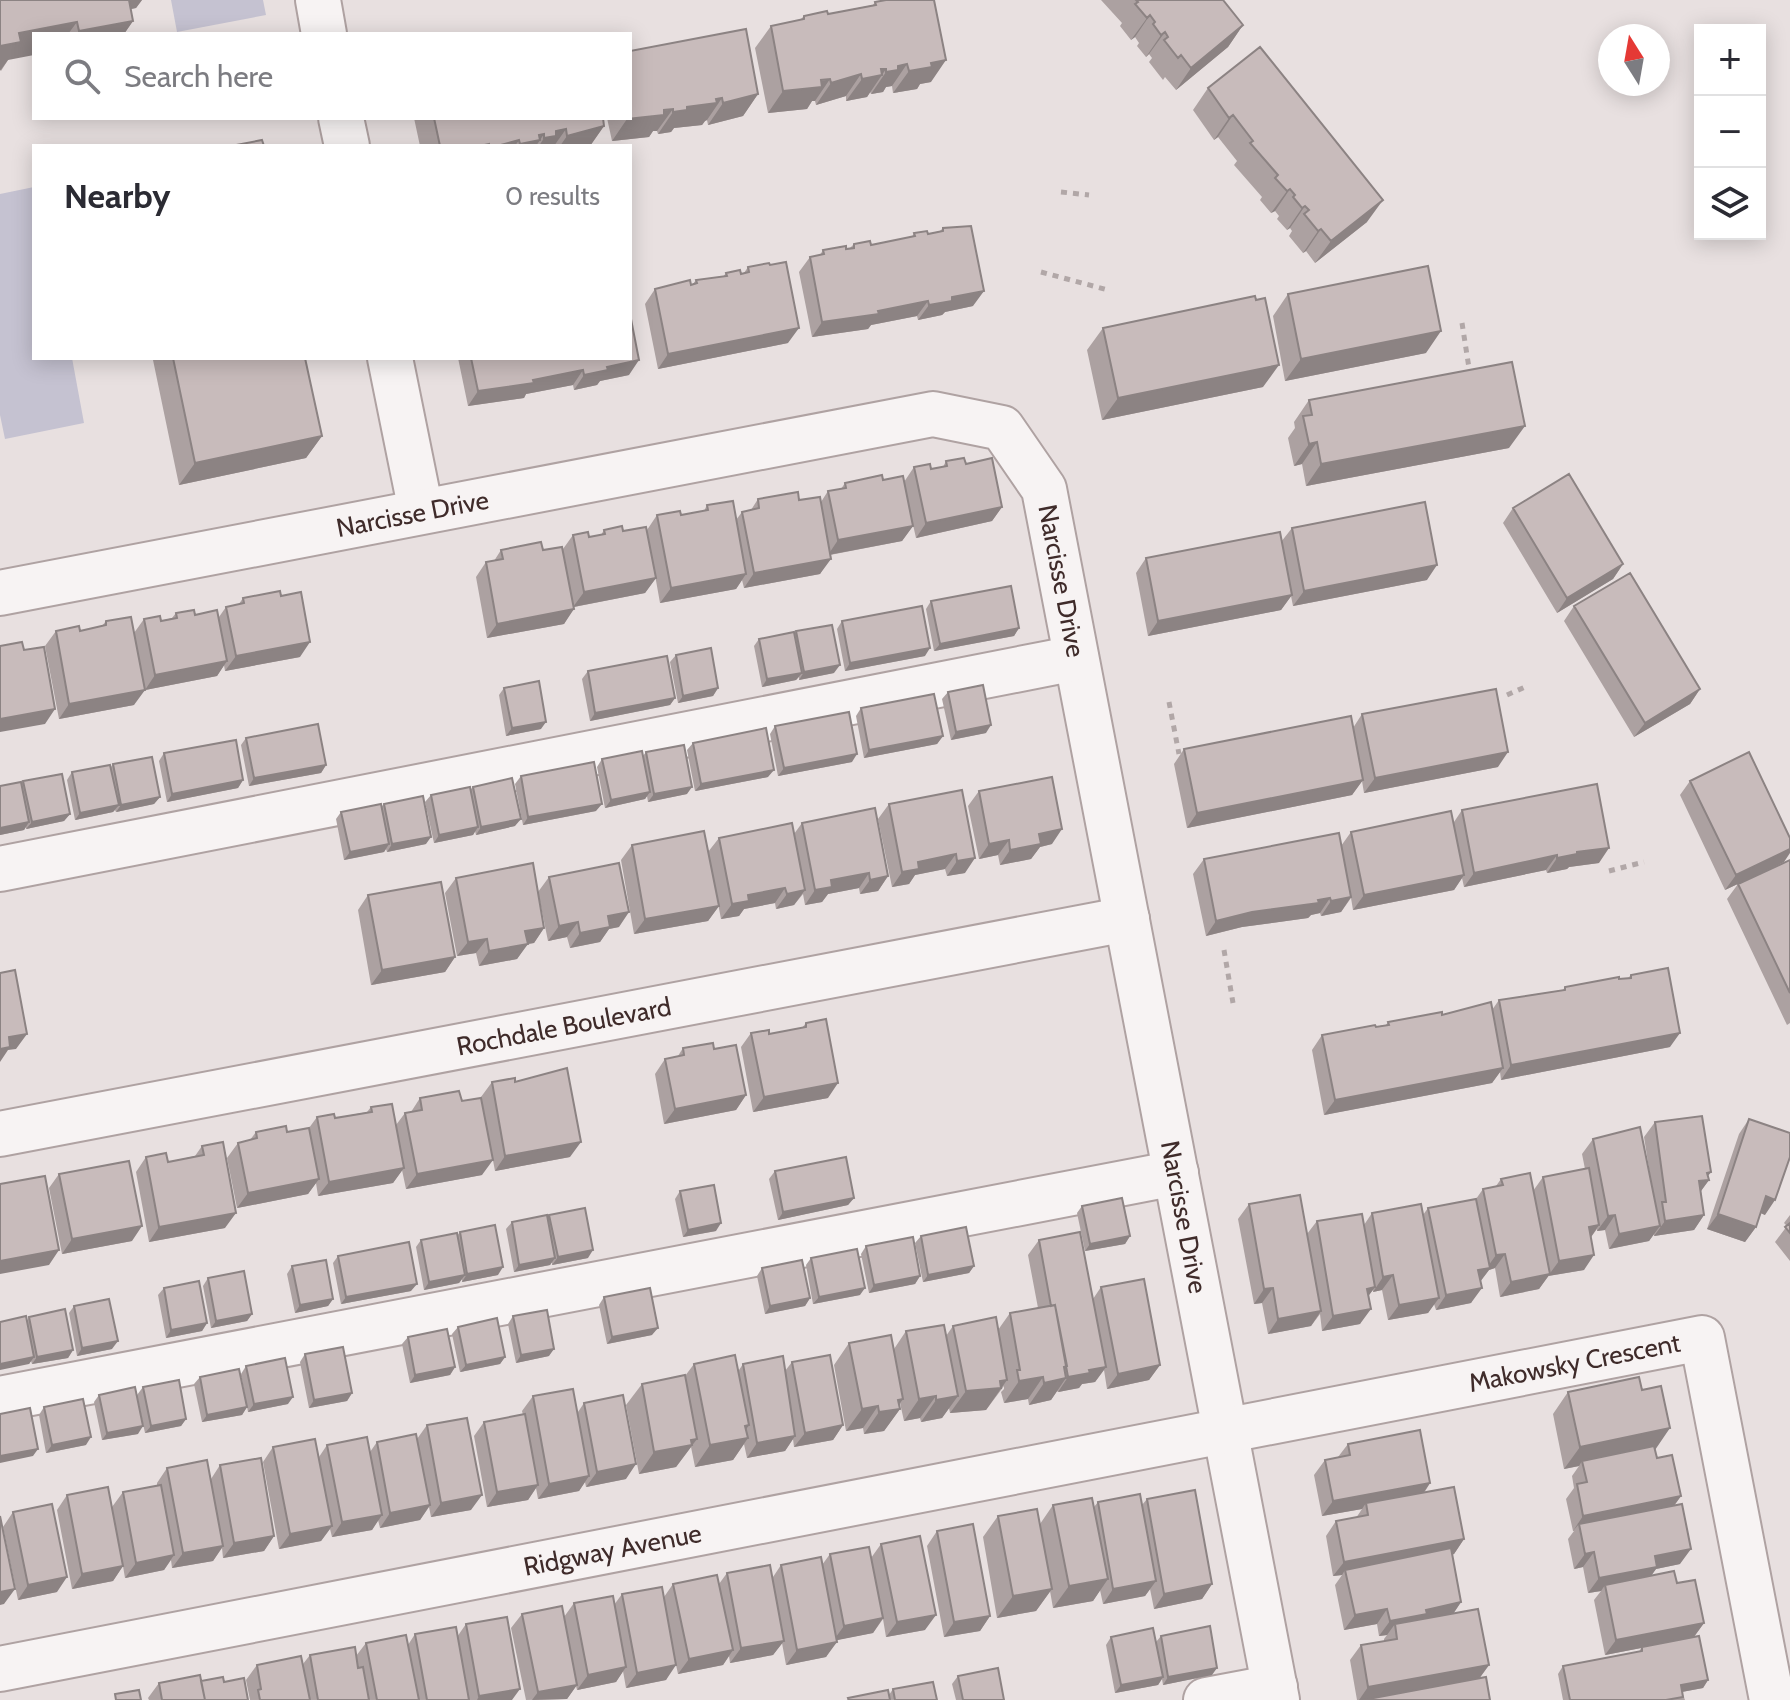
<!DOCTYPE html>
<html lang="en">
<head>
<meta charset="utf-8">
<style>
  :root { --surface:#fff; --page:#f2f2f3; --text:#2b2b33; --muted:#7c7c81; --line:#e1e1e2 }
  body { margin:0; font-family:Cabin,sans-serif; background:var(--page); color:var(--text) }
  .controls { position:absolute; right:24px; top:24px; display:grid; overflow:hidden; border-radius:0px; box-shadow:0 4px 20px #0003 }
  .controls button { width:72px; height:72px; display:grid; place-items:center; padding:0; border:0; border-bottom:2px solid var(--line); background:var(--surface); color:var(--text); font:40px sans-serif }
  .compass { position:absolute; left:1598px; top:24px; width:72px; height:72px; border-radius:50%; background:var(--surface); box-shadow:0 4px 20px #0003; rotate:349deg }
  .list { margin:0; padding:0; list-style:none }
  h2 { display:flex; justify-content:space-between; align-items:center; height:104px; margin:0; padding:0 32px; font-size:34px }
  h2 small { font-size:26px; font-weight:400; color:var(--muted) }
  .icon { flex:none; width:44px; height:44px; fill:none; stroke:currentColor; stroke-width:2; stroke-linecap:round; stroke-linejoin:round }
  .map { position:relative; flex:none; width:1790px; height:1700px; overflow:hidden }
  .search { position:absolute; background:var(--surface); box-shadow:0 4px 20px #0003; left:32px; top:32px; width:600px; height:88px; display:flex; align-items:center; gap:20px; box-sizing:border-box; padding:0 28px; border-radius:0px; color:var(--muted); font-size:30px }
  .panel { position:absolute; background:var(--surface); box-shadow:0 4px 20px #0003; left:32px; top:144px; width:600px; height:216px; border-radius:0px }
  .map>svg:first-child { display:block }
</style>
</head>
<body>
<div class="map">
<svg width="1790" height="1700" viewBox="0 0 1790 1700">
  <rect width="100%" height="100%" fill="#e8e0e0"/>
  <path fill="#c5c2d1" d="M171 0H263L266 15 177 32Z
    M34 187V358H72L84 423 5 439 0 415V194Z"/>
  <g fill="none" stroke-linecap="round" stroke-linejoin="round">
    <g stroke="#afa2a2" stroke-width="48">
      <g id="minor">
        <path d="M318 0 324 34"/>
        <path d="M341 118 347 146"/>
        <path d="M390 358 421 511"/>
        <path id="s1" d="M0 593 933 414 1002 428 1044 489 1277 1700"/>
        <path d="M0 869 1076 658"/>
        <path id="s2" d="M0 1134 1127 919"/>
        <path d="M0 1399 1176 1173"/>
        <path id="s3" d="M0 1669 1702 1338 1772 1700"/>
        <path d="M1206 1700 1275 1687"/>
      </g>
    </g>
    <path stroke="#b1a7a7" stroke-width="5" stroke-dasharray="6 6" stroke-linecap="butt" d="M1061 192 1089 195
      M1041 272 1108 290
      M1462 323 1469 368
      M1507 695 1525 687
      M1169 702 1179 754
      M1609 871 1644 862
      M1224 950 1233 1003"/>
    <use href="#minor" stroke="#f7f3f3" stroke-width="44"/>
  </g>
  <path fill="#aca1a1" d="M0 0H142L136 8 131 9 133 21 124 34H34L8 60 1 71Z
    M1101 0H1223L1243 25 1228 47 1176 90 1165 77 1163 80 1149 62 1152 58 1149 54 1146 57 1137 46 1139 43 1135 37 1131 40 1120 26 1122 23Z
    M875 2 931 82 920 84 917 89 893 93 892 86 886 87 883 92 871 94 870 92 867 97 846 101V96L816 105 815 101H812L807 109 768 113 755 48 771 26 800 20 804 16 828 14 873 5Z
    M630 51 758 94 743 116 708 125 707 120 705 121 702 125 674 128 671 132 658 134 657 131H653L649 137 612 141 607 118H630Z
    M1208 88 1367 222 1315 263 1306 251 1303 253 1289 236 1292 231 1290 228 1287 230 1277 219 1279 216 1275 211 1271 213 1260 200 1262 197 1234 165 1237 161 1218 137 1214 140 1193 110Z
    M414 118H603L604 126 590 146H420Z
    M943 228 973 306 945 312 942 315 918 320 917 316 871 325 868 329 812 337 799 272 810 257 820 255 823 250 850 248 854 244 871 245 912 237 914 233 928 234 940 231Z
    M748 267 788 343 658 369 645 304 655 289 693 284 696 280 723 277 726 273H744Z
    M1288 294 1426 353 1285 381 1273 316Z
    M1103 328 1263 387 1102 420 1087 350Z
    M154 358H305L322 436 306 458 179 485 153 360Z
    M458 358H630L629 375 600 381 597 385 574 390 573 385 526 394 524 398 468 406Z
    M1309 400 1509 448 1306 486 1302 464 1294 466 1288 438 1295 428 1294 422Z
    M946 461 966 464 1002 507 992 521 916 538 905 489 913 526 902 541 830 555 820 574 744 588 742 580 736 589 660 603 647 530 657 515H681L704 511 707 505 736 520 742 512 751 510 758 499 799 500 821 502 828 491 841 489 845 483 883 480 904 482 914 467 931 469 943 467Z
    M1513 508 1623 564 1613 579 1557 613 1503 523Z
    M1292 528 1427 580 1293 606 1291 596 1281 610 1148 636 1136 573 1146 558 1281 542Z
    M604 530 623 531 656 578 645 593 574 607 564 624 487 638 476 577 486 562 494 561 501 550 563 549 573 535 589 537 601 535Z
    M243 598 300 657 225 671 224 665 217 676 145 690 139 660 134 705 59 719 45 646 56 631H80L102 626 106 621 134 633 144 619 161 621 172 618 176 613 219 617 226 607 239 604Z
    M931 601 1019 628 1014 636 934 651 926 609Z
    M1574 606 1700 689 1690 704 1634 737 1564 621Z
    M842 621 925 656 845 671 837 629Z
    M796 631 834 673 799 680V677L796 680 762 687 754 646 759 639 794 635Z
    M676 655 718 688 713 696 678 703 670 662Z
    M588 671 675 698 670 705 590 721 582 679Z
    M504 688 541 729 506 736 499 695Z
    M948 692 986 733 951 740 942 699Z
    M861 708 943 736 937 744 864 758 856 716Z
    M1362 714 1498 767 1364 793 1362 781 1352 795 1187 828 1174 764 1184 749 1353 728Z
    M775 726 852 762 778 776 770 734Z
    M246 738 326 765 321 773 249 786 241 745Z
    M693 743 768 777 695 791 687 750Z
    M646 752 687 794 648 802 647 796 645 799 605 808 597 767 602 759 643 756Z
    M164 753 243 780 238 788 167 802 159 761Z
    M113 764 160 797 154 804 116 812 115 810 113 812 75 820 67 780 72 772 111 767Z
    M521 776 596 811 523 825 515 784Z
    M23 781 70 814 64 821 26 829V827L24 830 0 835V786L21 784Z
    M1690 781 1784 862 1725 890 1680 795Z
    M473 787 515 826 476 835 475 831 473 835 434 843 425 802 431 795 470 790Z
    M962 790 965 873 947 876 945 869 915 875 909 884 892 887 878 819 889 804Z
    M979 791 1052 844 1040 847 1031 859 1000 865 998 855 979 859 968 806Z
    M384 804 426 844 387 852 386 849 384 852 344 860 336 819 341 812 381 807Z
    M1462 810 1599 863 1569 867 1567 869 1547 873 1546 870 1464 887 1462 878 1454 890 1353 910 1351 898 1341 912 1321 916 1320 913 1311 915 1308 918 1242 927 1206 936 1193 874 1204 859 1341 846 1351 832 1454 822Z
    M802 823 888 876 878 891 860 894 859 888 828 894 822 902 805 905 803 894 794 905 776 909 775 903 744 909 739 916 721 919 708 852 719 838 794 834Z
    M632 845 719 906 708 921 634 934 621 860Z
    M1790 860V1023L1787 1025 1727 899 1738 884Z
    M549 877 619 927 609 929 600 942 570 948 567 937 548 941 538 892Z
    M456 878 544 928 534 943 527 944 517 959 479 966 476 953 457 956 445 893Z
    M368 895 455 957 445 972 371 985 358 910Z
    M1631 975 1670 1047 1501 1080 1500 1072 1492 1083 1324 1115 1312 1050 1322 1035 1386 1025 1388 1022 1442 1015 1492 1010 1499 1000 1563 990 1565 987 1628 978Z
    M806 1023 828 1098 753 1112 741 1047 751 1033 769 1034 802 1028Z
    M683 1048 746 1095 736 1110 664 1124 655 1074 665 1059 678 1056Z
    M492 1082H515L570 1157 495 1171 481 1097Z
    M420 1098 462 1101 482 1175 406 1189 402 1170 393 1183 318 1196 316 1183 308 1194 237 1208 227 1158 238 1143 250 1140 256 1132H287L309 1128 317 1117 335 1118 367 1112 371 1107 396 1125 405 1113 411 1112Z
    M1749 1119 1765 1215 1761 1213 1756 1227 1745 1242 1707 1229 1739 1134Z
    M1655 1122 1708 1176 1709 1180 1701 1191 1704 1215 1694 1230 1654 1236V1234L1649 1241 1609 1249 1605 1230 1597 1231V1229L1591 1237 1584 1270 1548 1276 1539 1289 1500 1297 1495 1268 1489 1270 1480 1282 1471 1303 1436 1310 1434 1304 1428 1313 1388 1320 1382 1290 1373 1292V1290L1368 1296 1360 1324 1322 1331 1320 1314 1311 1326 1268 1334 1262 1303 1254 1304 1238 1219 1249 1204 1307 1234 1317 1221 1364 1225 1372 1213 1423 1215 1428 1208 1476 1199 1483 1189 1496 1186 1501 1179 1533 1191 1543 1177 1585 1169 1582 1154 1593 1139 1650 1175 1644 1137Z
    M202 1146 225 1228 149 1242 136 1172 146 1157 168 1162 195 1156Z
    M775 1171 854 1198 848 1205 778 1220 769 1179Z
    M59 1174 132 1241 62 1254 49 1188Z
    M680 1191 716 1231 683 1237 675 1199Z
    M1082 1206 1130 1236 1125 1244 1085 1251 1077 1213Z
    M549 1215 588 1258 552 1265V1262L550 1265 514 1272 506 1229 512 1222 548 1217Z
    M1790 1215V1261L1775 1242 1787 1226 1784 1223Z
    M460 1232 498 1275 462 1282V1279L459 1283 424 1290 416 1247 421 1240 457 1236Z
    M921 1236 974 1266 969 1273 923 1282 915 1243Z
    M1039 1240 1093 1299 1101 1287 1160 1365 1149 1380 1107 1389 1104 1370 1095 1382 1082 1384 1079 1388 1058 1392 1057 1391 1051 1400 1029 1405 1028 1399 1004 1403 1001 1392 1004 1389V1386L986 1410 950 1413 949 1408 942 1418 921 1422 920 1418 904 1421 900 1403 899 1405 900 1409 884 1431 864 1434 863 1428 846 1431 834 1365 849 1343 894 1349 906 1331 946 1336 953 1326 998 1330 1010 1313 1038 1308 1028 1255Z
    M866 1246 920 1276 915 1284 869 1293 861 1254Z
    M338 1256 411 1291 341 1304 333 1263Z
    M811 1258 860 1295 813 1304 806 1265Z
    M292 1266 333 1299 328 1306 295 1313 287 1274Z
    M762 1268 810 1298 805 1306 765 1314 757 1276Z
    M208 1278 252 1314 247 1321 211 1328 203 1286Z
    M164 1288 207 1323 202 1331 166 1338 158 1295Z
    M604 1297 652 1335 607 1344 599 1305Z
    M74 1306 112 1349 77 1356 69 1313Z
    M513 1316 549 1356 516 1363 508 1324Z
    M29 1317 73 1350 68 1358 32 1364 31 1361 29 1364 27 1321Z
    M458 1327 505 1357 500 1364 460 1372 452 1334Z
    M408 1337 455 1367 450 1375 410 1383 402 1344Z
    M305 1354 352 1393 347 1401 309 1408 300 1362Z
    M792 1362 843 1425 833 1440 794 1447 793 1439 785 1451 747 1458 744 1444 733 1460 695 1467 691 1447 676 1467 639 1474 626 1405 642 1384 685 1376 694 1364 739 1370 743 1364 785 1371Z
    M246 1366 288 1404 248 1412 241 1374Z
    M200 1377 247 1407 242 1415 202 1422 194 1384Z
    M143 1387 186 1419 181 1426 145 1433 137 1395Z
    M1568 1392 1655 1449 1657 1458 1681 1496 1674 1506 1680 1564 1656 1569 1651 1575 1677 1583 1704 1623 1694 1637 1708 1680 1703 1688 1682 1692 1685 1700H1563L1558 1674 1563 1666 1639 1652 1641 1648 1605 1655 1594 1600 1601 1591 1588 1593 1583 1567 1574 1569 1568 1539 1574 1531H1573L1566 1499 1574 1488 1572 1476 1579 1466 1564 1469 1553 1414Z
    M99 1395 138 1434 102 1440 94 1402Z
    M533 1396 578 1412 584 1403 626 1479 586 1487 585 1482 579 1491 538 1499 536 1488 528 1500 487 1507 474 1436 484 1422 523 1415 522 1411Z
    M44 1407 86 1445 46 1453 39 1415Z
    M427 1425 471 1510 431 1517 429 1507 420 1520 380 1528 378 1520 372 1530 332 1537 330 1529 321 1541 279 1549 263 1462 273 1447 319 1457 327 1445 370 1452 377 1442 417 1439Z
    M1348 1444 1430 1483 1424 1493 1464 1539 1454 1554 1452 1555 1461 1602 1453 1614 1489 1665 1479 1679 1490 1700H1357L1350 1660 1361 1645 1384 1641V1639L1387 1635 1379 1636 1377 1624 1344 1630 1335 1585 1342 1575 1333 1576 1326 1536 1336 1521 1356 1518 1362 1509 1322 1516 1314 1475 1325 1460 1338 1457Z
    M220 1465 274 1536 264 1551 223 1558 222 1548 213 1561 172 1568 171 1560 164 1570 125 1578 123 1566 113 1581 72 1589 57 1510 67 1495 112 1507 123 1492 157 1486V1483L167 1468 211 1479Z
    M1147 1499 1212 1584 1202 1599 1154 1609 1150 1589 1145 1596 1103 1604 1100 1590 1093 1601 1053 1608 1050 1591 1036 1611 997 1618 983 1537 998 1516 1040 1524 1053 1505 1094 1507 1098 1502 1142 1505Z
    M13 1512 57 1592 18 1600 3 1527Z
    M937 1531 990 1616 980 1631 944 1637 927 1546Z
    M881 1544 925 1630 886 1637 883 1619 873 1633 836 1640 826 1657 786 1665 782 1643 773 1655 730 1663 729 1656 723 1665 678 1674 675 1660 666 1680 626 1688 623 1671 616 1682 577 1690 576 1686 567 1699 526 1700 511 1628 522 1614 564 1617 574 1603 614 1605 622 1594 664 1597 673 1584H719L727 1573 773 1577 781 1565H822L830 1554 871 1558Z
    M466 1624 512 1700H250L246 1680 257 1665 303 1664 310 1655 356 1656 366 1643 408 1645 415 1634 457 1637Z
    M1161 1636 1212 1675 1163 1685 1162 1679 1158 1685 1115 1693 1106 1645 1111 1637 1156 1642Z
    M958 1676 1004 1700H956L952 1684Z
    M201 1681 224 1682 248 1700H149L148 1698 159 1683Z
    M893 1689 937 1700H847L848 1698 889 1695Z"/>
  <path fill="#8c8383" d="M116 0H142L136 8 106 14Z
    M1150 15 1135 37 1131 40 1147 18Z
    M133 21 124 34H77L79 31Z
    M77 22 68 34H34V55L8 60 0 71V46L19 33Z
    M1243 25 1228 47 1176 90 1191 68Z
    M1165 32 1149 54 1146 57 1161 35Z
    M946 60 931 82 920 84 917 89 893 93 909 71 931 63Z
    M907 64 892 86 886 87 883 92 871 94 886 72 898 66Z
    M881 69H886L867 97 846 101 862 79Z
    M861 74 846 96 816 105 831 83Z
    M830 79 815 101H812L807 109 768 113 783 91Z
    M758 94 743 116 708 125 723 103Z
    M722 98 707 120 705 121 702 125 674 128 671 132 658 134 673 112 687 107Z
    M673 109 657 131H653L649 137 612 141 627 119Z
    M1233 115 1218 137 1214 140 1229 118Z
    M604 126 590 146H560L567 136Z
    M566 129 554 146H539L544 138 556 131Z
    M544 134 536 146H519L520 144Z
    M519 140 515 146H497Z
    M1290 189 1275 211 1271 213 1287 191Z
    M1383 200 1367 222 1315 263 1331 241Z
    M1305 206 1290 228 1287 230 1302 208Z
    M1321 229 1306 251 1303 253 1318 231Z
    M984 291 973 306 945 312 942 315 918 320 929 305 952 297Z
    M928 301 917 316 871 325 868 329 812 337 822 322Z
    M799 328 788 343 658 369 668 354Z
    M1441 331 1426 353 1285 381 1301 359Z
    M639 360 629 375 600 381 597 385 574 390 584 375 607 367Z
    M1279 365 1263 387 1102 420 1118 398Z
    M583 370 573 385 526 394 524 398 468 406 478 391Z
    M1525 426 1509 448 1306 486 1321 464Z
    M322 436 306 458 179 485 195 463Z
    M1317 442 1302 464 1294 466 1309 444Z
    M1002 507 992 521 916 538 926 523Z
    M913 526 902 541 828 555 838 540Z
    M831 559 820 574 744 588 754 573Z
    M1623 564 1613 579 1557 613 1567 598Z
    M1437 565 1427 580 1293 606 1304 591Z
    M746 574 736 589 660 603 671 588Z
    M656 578 645 593 573 607 584 592Z
    M1292 595 1281 610 1148 636 1158 621Z
    M574 609 564 624 487 638 497 624Z
    M1019 628 1014 636 934 651 940 644Z
    M310 642 300 657 225 671 236 656Z
    M930 648 925 656 845 671 850 663Z
    M227 661 217 676 145 690 155 675Z
    M840 665 834 673 799 680 804 672Z
    M802 673 796 680 762 687 767 679Z
    M718 688 713 696 678 703 683 696Z
    M1700 689 1690 704 1634 737 1645 723Z
    M145 690 134 705 59 719 69 704Z
    M675 698 670 705 590 721 595 713Z
    M55 709 45 724 0 732V719Z
    M546 722 541 729 506 736 512 728Z
    M991 725 986 733 951 740 956 732Z
    M943 736 937 744 864 758 869 750Z
    M1508 752 1498 767 1364 793 1375 778Z
    M857 754 852 762 778 776 784 768Z
    M326 765 321 773 249 786 254 778Z
    M774 770 768 777 695 791 701 784Z
    M243 780 238 788 167 802 172 794Z
    M1363 780 1352 795 1187 828 1197 813Z
    M692 787 687 794 648 802 654 794Z
    M650 792 645 799 605 808 611 800Z
    M160 797 154 804 116 812 121 805Z
    M602 804 596 811 523 825 528 817Z
    M119 805 113 812 75 820 80 813Z
    M70 814 64 821 26 829 32 822Z
    M521 819 515 826 476 835 481 827Z
    M29 822 24 830 0 835V828Z
    M478 827 473 835 434 843 439 835Z
    M1062 829 1052 844 1040 847 1031 859 1000 865 1010 850 1039 834Z
    M431 837 426 844 387 852 392 844Z
    M1009 840 998 855 979 859 989 844Z
    M389 844 384 852 344 860 350 852Z
    M1609 848 1599 863 1569 867 1567 869 1547 873 1557 858 1577 852Z
    M1790 849V853L1784 862 1725 890 1736 875Z
    M956 854 945 869 915 875 909 884 892 887 902 872 918 862Z
    M1557 855 1546 870 1464 887 1474 873Z
    M975 858 965 873 947 876 957 861Z
    M869 873 859 888 828 894 822 902 805 905 815 890 831 880Z
    M1464 875 1454 890 1353 910 1364 895Z
    M888 876 878 891 860 894 870 880Z
    M785 888 775 903 744 909 739 916 721 919 732 904 748 895Z
    M805 890 794 905 776 909 787 894Z
    M1351 897 1341 912 1321 916 1331 901Z
    M1330 898 1320 913 1311 915 1308 918 1242 927 1206 936 1216 921 1252 912Z
    M719 906 708 921 634 934 645 919Z
    M629 912 619 927 609 929 600 942 570 948 580 933 608 916Z
    M578 922 567 937 548 941 559 926Z
    M544 928 534 943 515 946 525 931Z
    M487 939 476 953 457 956 468 942Z
    M528 944 517 959 479 966 489 951Z
    M455 957 445 972 371 985 382 970Z
    M1680 1033 1670 1047 1501 1080 1511 1065Z
    M27 1034 16 1049 8 1050 0 1062V1049L9 1037Z
    M1503 1068 1492 1083 1324 1115 1335 1100Z
    M838 1083 828 1098 753 1112 764 1097Z
    M746 1095 736 1110 664 1124 675 1109Z
    M581 1142 570 1157 495 1171 505 1156Z
    M493 1160 482 1175 406 1189 417 1174Z
    M404 1168 393 1183 318 1196 329 1182Z
    M1711 1172 1705 1180H1709L1698 1195 1699 1181 1707 1173Z
    M319 1179 308 1194 237 1208 248 1193Z
    M1766 1196 1775 1200 1765 1215 1756 1211Z
    M854 1198 848 1205 778 1220 783 1212Z
    M236 1213 225 1228 149 1242 159 1227Z
    M1718 1214 1756 1227 1745 1242 1707 1229Z
    M1615 1215 1605 1230 1597 1231 1608 1216Z
    M1704 1215 1694 1230 1654 1236 1665 1221Z
    M721 1223 716 1231 683 1237 688 1230Z
    M1599 1225 1589 1240V1227Z
    M142 1226 132 1241 62 1254 72 1239Z
    M1660 1226 1649 1241 1609 1249 1619 1234Z
    M1130 1236 1125 1244 1085 1251 1090 1244Z
    M59 1250 49 1265 0 1274V1261Z
    M593 1250 588 1258 552 1265 558 1257Z
    M1505 1254 1495 1268 1489 1270 1479 1283 1478 1270 1486 1269 1496 1255Z
    M1594 1255 1584 1270 1548 1276 1559 1261Z
    M555 1258 550 1265 514 1272 519 1265Z
    M974 1266 969 1273 923 1282 928 1275Z
    M503 1267 498 1275 462 1282 467 1274Z
    M1550 1274 1539 1289 1500 1297 1511 1282Z
    M465 1275 459 1283 424 1290 429 1282Z
    M1393 1275 1382 1290 1373 1292 1383 1277Z
    M920 1276 915 1284 869 1293 874 1285Z
    M417 1284 411 1291 341 1304 346 1297Z
    M1375 1287 1364 1302 1367 1289Z
    M865 1288 860 1295 813 1304 819 1297Z
    M1273 1288 1262 1303 1254 1304 1264 1289Z
    M1482 1288 1471 1303 1436 1310 1446 1295Z
    M810 1298 805 1306 765 1314 770 1306Z
    M1439 1298 1428 1313 1388 1320 1399 1305Z
    M333 1299 328 1306 295 1313 300 1305Z
    M1371 1309 1360 1324 1322 1331 1333 1316Z
    M1321 1311 1311 1326 1268 1334 1278 1319Z
    M252 1314 247 1321 211 1328 216 1321Z
    M207 1323 202 1331 166 1338 171 1330Z
    M658 1328 652 1335 607 1344 612 1337Z
    M118 1341 112 1349 77 1356 82 1348Z
    M554 1349 549 1356 516 1363 521 1355Z
    M73 1350 68 1358 32 1364 37 1357Z
    M34 1357 29 1364 0 1370V1364Z
    M505 1357 500 1364 460 1372 466 1365Z
    M1160 1365 1149 1380 1107 1389 1118 1374Z
    M1067 1366 1058 1380 1066 1378 1051 1400 1029 1405 1044 1383 1064 1367Z
    M455 1367 450 1375 410 1383 415 1375Z
    M1106 1367 1095 1382 1082 1384 1079 1388 1058 1392 1068 1377 1089 1370Z
    M1043 1377 1028 1399 1004 1403 1019 1381Z
    M1007 1380 986 1410 950 1413 966 1391Z
    M352 1393 347 1401 309 1408 314 1400Z
    M936 1396 920 1418 904 1421 919 1399Z
    M958 1396 942 1418 921 1422 936 1400Z
    M293 1397 288 1404 248 1412 254 1404Z
    M903 1399 896 1409H900L884 1431 864 1434 879 1412 898 1400Z
    M878 1406 863 1428 846 1431 862 1409Z
    M247 1407 242 1415 202 1422 207 1415Z
    M186 1419 181 1426 145 1433 151 1426Z
    M749 1425 739 1440 748 1438 733 1460 695 1467 710 1445 745 1426Z
    M843 1425 833 1440 794 1447 805 1433Z
    M143 1426 138 1434 102 1440 107 1433Z
    M1670 1428 1655 1450 1582 1461 1579 1466 1564 1469 1580 1447Z
    M795 1436 785 1451 747 1458 757 1443Z
    M91 1437 86 1445 46 1453 52 1445Z
    M697 1439 676 1467 639 1474 654 1452Z
    M38 1449 33 1456 0 1463V1456Z
    M636 1464 626 1479 586 1487 597 1472Z
    M589 1476 579 1491 538 1499 549 1484Z
    M1430 1483 1420 1498 1366 1503 1362 1509 1322 1516 1333 1501Z
    M538 1485 528 1500 487 1507 497 1492Z
    M482 1495 471 1510 431 1517 441 1503Z
    M1681 1496 1670 1511 1579 1524 1573 1531 1583 1516Z
    M430 1505 420 1520 380 1528 390 1513Z
    M382 1515 372 1530 332 1537 342 1522Z
    M332 1526 321 1541 279 1549 290 1534Z
    M274 1536 264 1551 223 1558 234 1543Z
    M1464 1539 1454 1554 1346 1574 1345 1570 1342 1575 1333 1576 1344 1562Z
    M223 1546 213 1561 172 1568 183 1553Z
    M1691 1549 1680 1564 1656 1569 1647 1582 1605 1585 1601 1591 1588 1593 1599 1578 1655 1556Z
    M1594 1552 1583 1567 1574 1569 1585 1554Z
    M174 1555 164 1570 125 1578 136 1563Z
    M123 1566 113 1581 72 1589 82 1574Z
    M67 1577 57 1592 18 1600 28 1585Z
    M1108 1579 1093 1601 1053 1608 1069 1586Z
    M1156 1581 1145 1596 1103 1604 1113 1589Z
    M1212 1584 1202 1599 1154 1609 1164 1594Z
    M15 1589 4 1604 0 1605V1592Z
    M1052 1589 1036 1611 997 1618 1013 1596Z
    M1461 1602 1451 1617 1395 1624 1387 1635 1379 1636 1390 1621 1426 1610Z
    M1387 1609 1377 1624 1344 1630 1355 1615Z
    M936 1615 925 1630 886 1637 897 1622Z
    M990 1616 980 1631 944 1637 954 1622Z
    M883 1618 873 1633 833 1641 844 1626Z
    M1704 1623 1693 1638 1605 1655 1616 1640Z
    M784 1641 773 1655 730 1663 741 1648Z
    M837 1642 826 1657 786 1665 797 1650Z
    M733 1650 723 1665 678 1674 689 1659Z
    M676 1665 666 1680 626 1688 637 1673Z
    M1489 1665 1478 1680 1367 1700H1359L1368 1687Z
    M626 1667 616 1682 577 1690 588 1675Z
    M1217 1668 1212 1675 1163 1685 1168 1677Z
    M1163 1677 1158 1685 1115 1693 1121 1685Z
    M1708 1680 1703 1688 1676 1693 1681 1685Z
    M577 1685 567 1699 532 1700 538 1692Z
    M520 1689 512 1700H477L479 1696Z"/>
  <path fill="#c8bbbb" stroke="#8c8383" stroke-width="2" d="M0 0H129L133 21 79 31 77 22 19 33 21 42 0 46Z
    M886 0H934L946 60 931 63 932 67 909 71 907 64 898 66V70L886 72V69H881L882 75 862 79 861 74 831 83 830 79 821 80 822 87 783 91 771 26 804 19V16L827 11 828 14 876 5 875 2Z
    M1136 0H1223L1243 25 1191 68 1181 55 1178 58 1164 40 1168 37 1165 32 1161 35 1153 24 1155 22 1150 15 1147 18 1135 4 1138 2Z
    M746 29 758 94 723 103 722 98 716 99 717 103 687 107V110L673 112V109L664 110V115L627 119V118H630V51Z
    M1260 47 1383 200 1331 241 1321 229 1318 231 1304 214 1309 210 1305 206 1302 208 1293 197 1295 195 1290 189 1287 191 1275 178 1278 175 1250 143 1253 141 1233 115 1229 118 1208 88Z
    M434 118H603L604 126 567 136 566 129 556 131V136L544 138V134L539 135 540 140 520 144 519 140 497 146H489V144L480 146H440Z
    M262 140 264 146H231Z
    M971 226 984 291 952 297V301L929 305 928 301 878 311 879 314 822 322 810 257 824 254 823 250 846 246V249L854 248V244L870 241 871 245 915 236 914 233 927 231 928 234 943 231V228Z
    M786 262 799 328 668 354 655 289 690 280 691 285 697 283 696 280 727 276 726 273 740 270 741 274 749 272 748 267 769 263 770 265Z
    M1428 266 1441 331 1301 359 1288 294Z
    M1255 296 1256 300 1265 298 1279 365 1118 398 1103 328Z
    M630 314 639 360 607 367 608 370 584 375 583 370 533 380 534 383 478 391 471 358H630Z
    M173 358H305L322 436 195 463Z
    M1512 362 1525 426 1321 464 1317 442 1309 444 1303 416 1312 415 1309 400Z
    M964 458 966 464 992 458 1002 507 926 523 914 467 930 464 931 469 947 466 946 461Z
    M1569 474 1623 564 1567 598 1513 508Z
    M882 475 883 480 903 476 913 526 838 540 828 491 846 488 845 483Z
    M798 492 799 500 820 497 831 559 754 573 742 512 759 508 758 499Z
    M733 501 746 574 671 588 657 515 680 511 681 515 708 510 707 505Z
    M1425 502 1437 565 1304 591 1292 528Z
    M622 526 623 531 646 527 656 578 584 592 573 535 588 532 589 537 605 534 604 530Z
    M1280 532 1292 595 1158 621 1146 558Z
    M541 542 543 550 562 547 574 609 497 624 486 562 503 559 501 550Z
    M1630 573 1700 689 1645 723 1574 606Z
    M1011 586 1019 628 940 644 931 601Z
    M280 591 281 596 301 592 310 642 236 656 226 607 244 603 243 598Z
    M922 606 930 648 850 663 842 621Z
    M194 610 195 615 217 610 227 661 155 675 144 619 160 616 161 621 177 618 176 613Z
    M131 617 145 690 69 704 56 631 79 626 80 631 106 625V621Z
    M832 625 840 665 804 672 796 631Z
    M794 632 802 673 767 679 759 639Z
    M22 642 24 650 44 647 55 709 0 719V646Z
    M711 648 718 688 683 696 676 655Z
    M667 656 675 698 595 713 588 671Z
    M539 681 546 722 512 728 504 688Z
    M983 685 991 725 956 732 948 692Z
    M1496 689 1508 752 1375 778 1362 714Z
    M934 694 943 736 869 750 861 708Z
    M849 712 857 754 784 768 775 726Z
    M1351 716 1363 780 1197 813 1184 749Z
    M318 724 326 765 254 778 246 738Z
    M766 728 774 770 701 784 693 743Z
    M236 740 243 780 172 794 164 753Z
    M684 745 692 787 654 794 646 752Z
    M642 751 650 792 611 800 602 759Z
    M1749 752 1790 838V849L1736 875 1690 781Z
    M152 757 160 797 121 805 113 764Z
    M594 762 602 804 528 817 521 776Z
    M110 765 119 805 80 813 72 772Z
    M62 774 70 814 32 822 23 781Z
    M1052 777 1062 829 1039 834 1041 844 1010 850 1009 840 989 844 979 791Z
    M512 778 521 819 481 827 473 787Z
    M21 782 29 822 0 828V786Z
    M1597 784 1609 848 1577 852V854L1557 858V855L1474 873 1462 810Z
    M470 787 478 827 439 835 431 795Z
    M962 790 975 858 957 861 956 854 918 862 919 869 902 872 889 804Z
    M423 796 431 837 392 844 384 804Z
    M381 804 389 844 350 852 341 812Z
    M875 808 888 876 870 880 869 873 831 880 832 887 815 890 802 823Z
    M1451 811 1464 875 1364 895 1351 832Z
    M792 823 805 890 787 894 785 888 748 895 749 901 732 904 719 838Z
    M704 831 719 906 645 919 632 845Z
    M1339 833 1351 897 1331 901 1330 898 1318 900 1319 903 1252 912 1216 921 1204 859Z
    M1790 860V993L1738 884Z
    M533 863 544 928 525 931 528 944 489 951 487 939 468 942 456 878Z
    M619 863 629 912 608 916 610 927 580 933 578 922 559 926 549 877Z
    M441 882 455 957 382 970 368 895Z
    M1668 968 1680 1033 1511 1065 1499 1000 1565 990V987L1619 977V979L1631 978V975Z
    M15 970 27 1034 9 1037 10 1047 0 1049V973Z
    M1491 1002 1503 1068 1335 1100 1322 1035 1375 1025 1376 1027 1389 1025 1388 1022 1442 1012V1015Z
    M826 1019 838 1083 764 1097 751 1033 769 1030V1034L806 1027V1023Z
    M713 1043 714 1049 736 1045 746 1095 675 1109 665 1059 684 1055 683 1048Z
    M567 1068 581 1142 505 1156 492 1082 515 1078V1082Z
    M459 1091 462 1101 481 1098 493 1160 417 1174 405 1113 422 1110 420 1098Z
    M392 1104 404 1168 329 1182 317 1117 334 1114 335 1118 372 1112 371 1107Z
    M1702 1116 1711 1172 1707 1173 1709 1180 1699 1181 1704 1215 1665 1221 1662 1202H1666L1655 1122Z
    M1749 1119 1790 1133V1157L1775 1200 1766 1196 1756 1227 1718 1214Z
    M286 1126 287 1132 309 1128 319 1179 248 1193 238 1143 257 1138 256 1132Z
    M1640 1127 1660 1226 1619 1234 1615 1215 1608 1216 1593 1139Z
    M223 1142 236 1213 159 1227 146 1157 166 1153 168 1162 204 1155 202 1146Z
    M846 1157 854 1198 783 1212 775 1171Z
    M129 1161 142 1226 72 1239 59 1174Z
    M1589 1168 1599 1225 1589 1227 1594 1255 1559 1261 1543 1177Z
    M1530 1173 1550 1274 1511 1282 1505 1254 1496 1255 1483 1189 1503 1185 1501 1179Z
    M45 1176 59 1250 0 1261V1184Z
    M714 1185 721 1223 688 1230 680 1191Z
    M1300 1195 1321 1311 1278 1319 1273 1288 1264 1289 1249 1204Z
    M1122 1198 1130 1236 1090 1244 1082 1206Z
    M1476 1199 1490 1268 1478 1270 1482 1288 1446 1295 1428 1208Z
    M1421 1204 1439 1298 1399 1305 1393 1275 1383 1277 1372 1213Z
    M585 1208 593 1250 558 1257 549 1215Z
    M1362 1214 1375 1287 1367 1289 1371 1309 1333 1316 1317 1221Z
    M547 1215 555 1258 519 1265 512 1222Z
    M1790 1223V1233L1785 1227Z
    M495 1225 503 1267 467 1274 460 1232Z
    M966 1227 974 1266 928 1275 921 1236Z
    M1080 1232 1106 1367 1089 1370 1090 1373 1068 1377 1055 1305 1051 1306 1039 1240Z
    M457 1233 465 1275 429 1282 421 1240Z
    M913 1237 920 1276 874 1285 866 1246Z
    M409 1242 417 1284 346 1297 338 1256Z
    M857 1249 865 1288 819 1297 811 1258Z
    M326 1260 333 1299 300 1305 292 1266Z
    M802 1260 810 1298 770 1306 762 1268Z
    M244 1271 252 1314 216 1321 208 1278Z
    M1144 1279 1160 1365 1118 1374 1101 1287Z
    M199 1281 207 1323 171 1330 164 1288Z
    M650 1288 658 1328 612 1337 604 1297Z
    M109 1299 118 1341 82 1348 74 1306Z
    M1055 1305 1067 1366 1064 1367 1066 1378 1044 1383 1043 1377 1019 1381 1017 1370H1020L1010 1313Z
    M65 1309 73 1350 37 1357 29 1317Z
    M547 1310 554 1349 521 1355 513 1316Z
    M26 1316 34 1357 0 1364V1322Z
    M996 1317 1007 1380 1000 1381 1001 1388 966 1391 953 1326Z
    M497 1318 505 1357 466 1365 458 1327Z
    M944 1325 958 1396 936 1400V1396L919 1399 906 1331Z
    M447 1329 455 1367 415 1375 408 1337Z
    M891 1335 903 1399 898 1400 900 1409 879 1412 878 1406 862 1409 849 1343Z
    M343 1347 352 1393 314 1400 305 1354Z
    M735 1355 749 1425 745 1426 748 1438 710 1445 694 1364Z
    M830 1355 843 1425 805 1433 792 1362Z
    M783 1356 795 1436 757 1443 743 1364Z
    M285 1358 293 1397 254 1404 246 1366Z
    M239 1369 247 1407 207 1415 200 1377Z
    M685 1375 697 1439 691 1440 692 1445 654 1452 642 1384Z
    M1639 1377 1642 1390 1661 1386 1670 1428 1580 1447 1568 1392Z
    M179 1380 186 1419 151 1426 143 1387Z
    M135 1387 143 1426 107 1433 99 1395Z
    M573 1389 589 1476 549 1484 533 1396Z
    M623 1395 636 1464 597 1472 584 1403Z
    M83 1399 91 1437 52 1445 44 1407Z
    M30 1408 38 1449 0 1456V1414Z
    M525 1414 538 1485 497 1492 484 1422Z
    M467 1418 482 1495 441 1503 427 1425Z
    M1420 1430 1430 1483 1333 1501 1325 1460 1350 1455 1348 1444Z
    M416 1434 430 1505 390 1513 377 1442Z
    M367 1437 382 1515 342 1522 327 1445Z
    M315 1439 332 1526 290 1534 273 1447Z
    M1654 1446 1657 1458 1672 1455 1681 1496 1583 1516 1577 1484 1587 1482 1582 1461Z
    M261 1458 274 1536 234 1543 220 1465Z
    M207 1460 223 1546 183 1553 167 1468Z
    M161 1485 174 1555 136 1563 123 1492Z
    M108 1487 123 1566 82 1574 67 1495Z
    M1454 1487 1464 1539 1344 1562 1336 1521 1368 1515 1366 1503Z
    M1195 1490 1212 1584 1164 1594 1147 1499Z
    M1140 1494 1156 1581 1113 1589 1098 1502Z
    M1092 1498 1108 1579 1069 1586 1053 1505Z
    M52 1504 67 1577 28 1585 13 1512Z
    M1682 1504 1691 1549 1655 1556 1657 1567 1599 1578 1594 1552 1585 1554 1579 1524Z
    M1037 1509 1052 1589 1013 1596 998 1516Z
    M0 1516 15 1589 0 1592Z
    M973 1524 990 1616 954 1622 937 1531Z
    M920 1536 936 1615 897 1622 881 1544Z
    M869 1547 883 1618 844 1626 830 1554Z
    M1451 1548 1461 1602 1426 1610 1427 1614 1390 1621 1387 1609 1355 1615 1345 1570Z
    M821 1557 837 1642 797 1650 781 1565Z
    M770 1565 784 1641 741 1648 727 1573Z
    M1674 1571 1677 1583 1695 1580 1704 1623 1616 1640 1605 1585Z
    M717 1575 733 1650 689 1659 673 1584Z
    M662 1587 676 1665 637 1673 622 1594Z
    M613 1596 626 1667 588 1675 574 1603Z
    M562 1606 577 1685 538 1692 522 1614Z
    M1478 1609 1489 1665 1368 1687 1361 1645 1397 1639 1395 1624Z
    M507 1617 520 1689 479 1696 466 1624Z
    M1210 1626 1217 1668 1168 1677 1161 1636Z
    M456 1627 469 1700H427L415 1634Z
    M1153 1628 1163 1677 1121 1685 1111 1637Z
    M406 1635 419 1700H377L366 1643Z
    M1699 1636 1708 1680 1681 1685 1683 1697 1666 1700H1570L1563 1666 1642 1651V1647Z
    M355 1647 358 1668 363 1667 369 1700H318L310 1655Z
    M301 1656 310 1700H260L258 1690 261 1689 257 1665Z
    M998 1668 1004 1700H963L958 1676Z
    M200 1675 205 1700H162L159 1683Z
    M223 1677 224 1682 244 1678 248 1700H205L201 1681Z
    M1486 1677 1490 1700H1363Z
    M933 1682 937 1700H895L893 1689Z
    M139 1690 141 1700H116L115 1694Z
    M888 1690 890 1700H849L848 1698Z"/>
  <g text-anchor="middle" dominant-baseline="central" stroke-width="6" stroke-linejoin="round" paint-order="stroke">
    <g font-size="26" fill="#3f2b2a" stroke="#f6f0f0">
      <text stroke="none"><textPath href="#s1" startOffset="420">Narcisse Drive</textPath></text>
      <text stroke="none"><textPath href="#s1" startOffset="1188">Narcisse Drive</textPath></text>
      <text stroke="none"><textPath href="#s2" startOffset="574">Rochdale Boulevard</textPath></text>
      <text stroke="none"><textPath href="#s1" startOffset="1836">Narcisse Drive</textPath></text>
      <text stroke="none"><textPath href="#s3" startOffset="1604">Makowsky Crescent</textPath></text>
      <text stroke="none"><textPath href="#s3" startOffset="624">Ridgway Avenue</textPath></text>
    </g>
  </g>
</svg>
<div class="controls">
<button>+</button>
<button>−</button>
<button><svg class="icon" aria-label="layers" viewBox="0 0 24 24"><path d="M12 4l9 5-9 5-9-5zM3 14l9 5 9-5"/></svg></button>
</div>
<svg class="compass" viewBox="-18 -18 36 36"><path d="M0-13l5 13h-10z" fill="#e53935"/><path d="M0 13l5-13h-10z" fill="#7c7c81"/></svg>
<div class="search"><svg class="icon" aria-label="search" viewBox="0 0 24 24"><circle cx="10" cy="10" r="6"/><path d="M15 15l6 6"/></svg>Search here</div>
<section class="panel">
<h2>Nearby<small>0 results</small></h2>
<ul class="list">
</ul>
</section>
</div>
</body>
</html>
